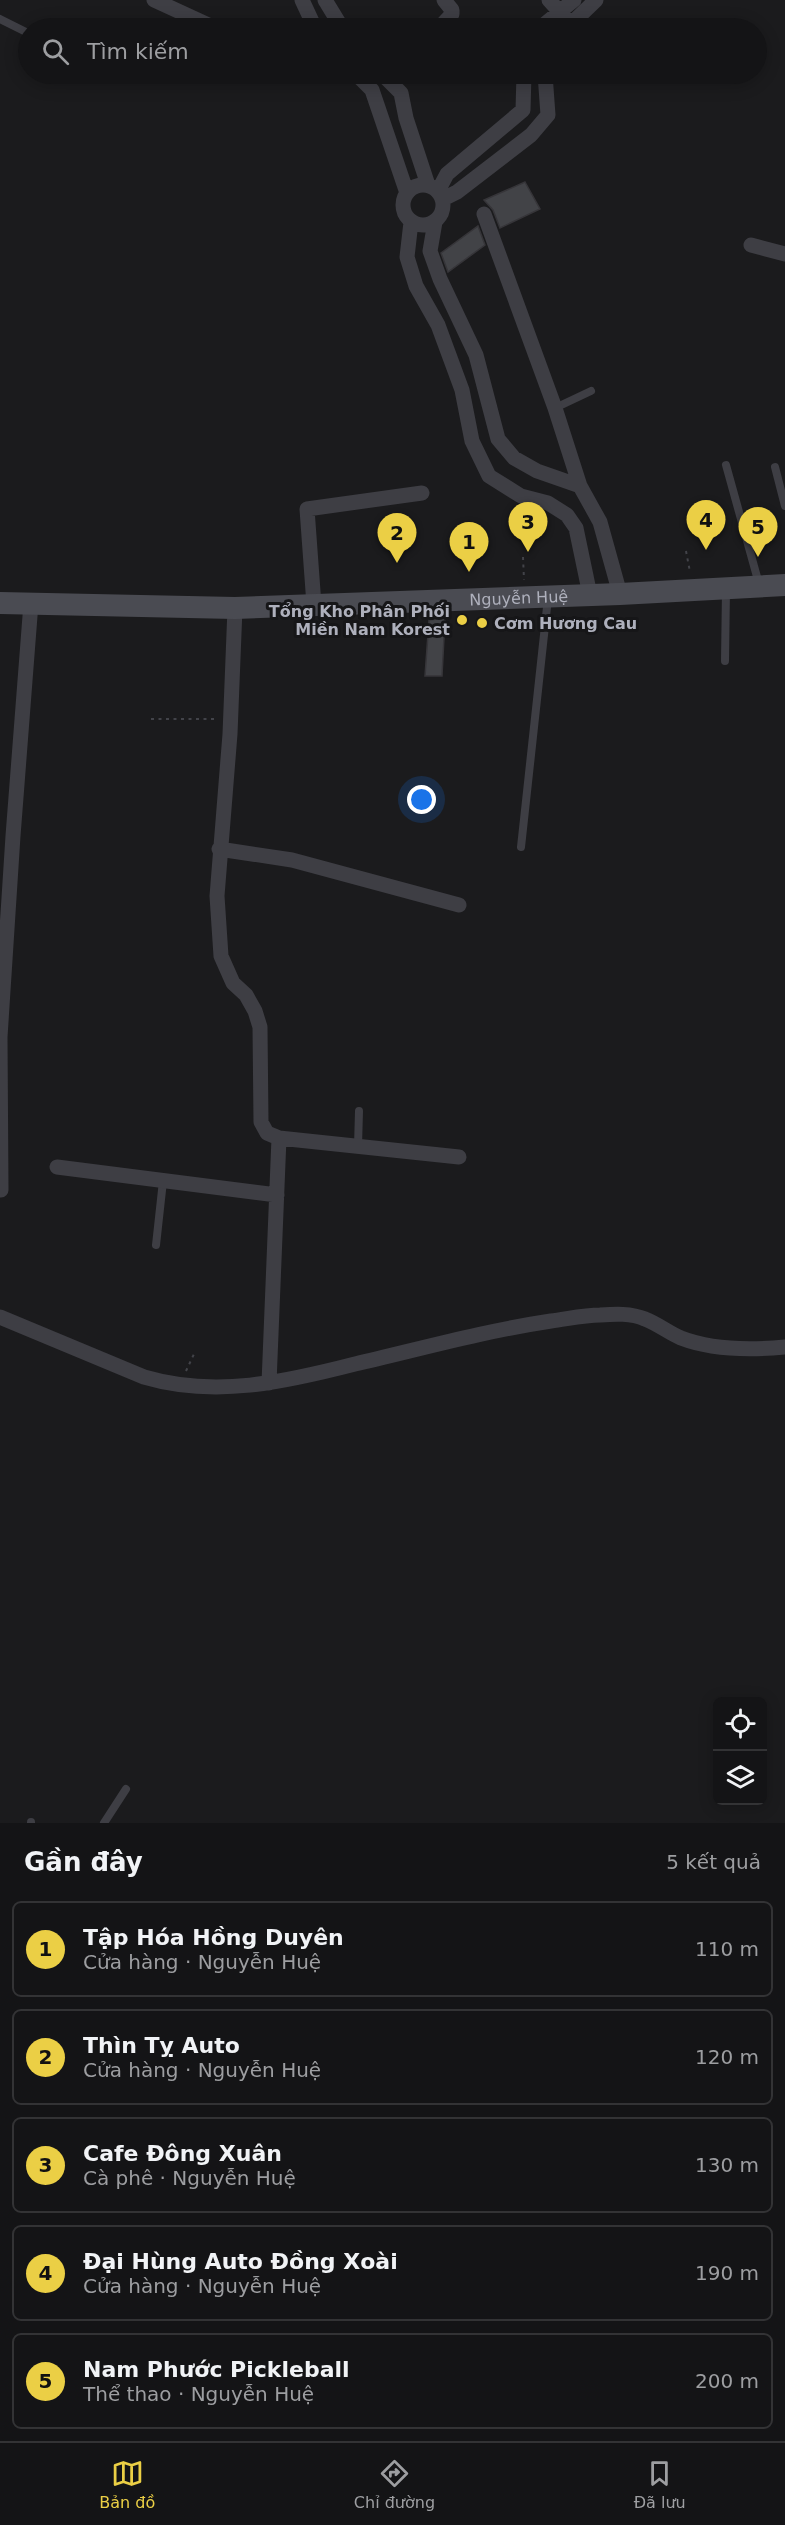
<!DOCTYPE html>
<html lang="vi">
<head>
<meta charset="utf-8">
<style>
  :root { --surface:#141416; --page:#1d1d1f; --text:#f1f3f6; --muted:#9d9ea1; --line:#333335; --accent:#ebcf45 }
  body { margin:0; font-family:"DejaVu Sans",sans-serif; background:var(--page); color:var(--text) }
  .controls { position:absolute; right:18px; bottom:18px; display:grid; overflow:hidden; border-radius:9px; box-shadow:0 3px 15px #0003 }
  .controls button { width:54px; height:54px; display:grid; place-items:center; padding:0; border:0; border-bottom:2px solid var(--line); background:var(--surface); color:var(--text); font:30px sans-serif }
  .you { position:absolute; left:422px; top:800px; width:21px; height:21px; margin:-15px; border:4px solid #fff; border-radius:50%; background:#1a73e8; box-shadow:0 0 0 9px #1a73e833 }
  .badge { display:grid; place-items:center; width:39px; height:39px; border-radius:50%; background:var(--accent); color:#111; font-size:20px; font-weight:700 }
  .pin { position:absolute; translate:-50% -50px; filter:drop-shadow(0 2px 3px #0008) }
  .pin::after { content:''; position:absolute; top:32px; width:21px; height:18px; background:inherit; clip-path:polygon(0 0,100% 0,50% 100%) }
  .list { margin:0; padding:0; list-style:none }
  h2 { display:flex; justify-content:space-between; align-items:center; height:78px; margin:0; padding:0 24px; font-size:26px }
  h2 small { font-size:20px; font-weight:400; color:var(--muted) }
  .list li { display:grid; grid-template-columns:39px 1fr auto; gap:18px; align-items:center; box-sizing:border-box; height:96px; margin:0 12px 12px; padding:0 12px; border:2px solid var(--line); border-radius:9px }
  .list b { display:block; font-size:22px; white-space:nowrap }
  .list p { margin:0; font-size:20px; white-space:nowrap; color:var(--muted) }
  .list em { font-size:20px; font-style:normal; color:var(--muted) }
  .icon { flex:none; width:33px; height:33px; fill:none; stroke:currentColor; stroke-width:2; stroke-linecap:round; stroke-linejoin:round }
  .map { position:relative; flex:none; width:785px; height:1823px; overflow:hidden }
  .search { position:absolute; background:var(--surface); box-shadow:0 3px 15px #0003; left:18px; right:18px; top:18px; height:66px; display:flex; align-items:center; gap:15px; box-sizing:border-box; padding:0 21px; border-radius:33px; color:var(--muted); font-size:22px }
  .sheet { height:618px; background:var(--surface) }
  nav { display:flex; justify-content:space-around; align-items:center; box-sizing:border-box; height:84px; border-top:2px solid var(--line); background:var(--surface); font-size:16px; color:var(--muted) }
  nav a { display:grid; justify-items:center; gap:3px }
  nav .on { color:var(--accent) }
  .map>svg:first-child { display:block }
</style>
</head>
<body>
<div class="map">
<svg width="785" height="1823" viewBox="0 0 785 1823">
  <rect width="100%" height="100%" fill="#1b1b1d"/>
  <path fill="#424347" stroke="#363539" stroke-width="1.5" d="M525 182 540 209 500 228 493 210 484 200Z
    M478 226 485 245 448 272 441 253Z
    M445 618 442 676H425L429 620Z"/>
  <g fill="none" stroke-linecap="round" stroke-linejoin="round">
    <path stroke="#424349" stroke-width="2" stroke-dasharray="3 4.5" stroke-linecap="butt" d="M686 551 690 572
      M523 557 524 580
      M151 719H216
      M186 1371 194 1354"/>
    <path stroke="#3e3e44" stroke-width="8" d="M0 19 28 33
      M555 408 591 391
      M726 465 759 584
      M775 467 785 506
      M725 661 726 589
      M521 847 548 598
      M358 1146 359 1111
      M156 1245 163 1181
      M31 1823V1822
      M104 1823 126 1789"/>
    <path stroke="#3e3e44" stroke-width="15" d="M154 0 215 28
      M302 0 315 28
      M325 0 342 28
      M549 0 567 20
      M439 28 452 14V10L444 0
      M540 28 574 0
      M567 28 596 0
      M356 74 372 90 407 193
      M382 74 401 93 406 118 428 185
      M403 205a20 20 0 1 1 40 0a20 20 0 1 1-40 0Z
      M438 191 447 174 523 110 524 74
      M443 199 457 192 531 135 548 115 545 74
      M484 214 555 408 580 486
      M411 222 407 257 416 286 438 325 462 390 472 441 489 476 521 496 548 503 567 515 576 528 590 595
      M435 222 430 251 440 279 476 355 498 439 514 458 537 471 580 486 600 522 620 594
      M751 245 785 254
      M314 605 307 509 422 493
      M235 608 230 734 217 896 221 956 233 983 246 995 255 1011 260 1027 261 1122 267 1133 279 1138 459 1157
      M219 849 292 860 459 905
      M57 1167 277 1195
      M1 1190 0 1037 13 836 31 603
      M0 1317 144 1377C215 1398 285 1382 355 1364 420 1349 484 1331 551 1321 567 1319 584 1315 600 1315 615 1314 631 1313 645 1319 658 1324 669 1333 681 1338 712 1350 753 1350 785 1347
      M269 1383 279 1138"/>
    <path stroke="#4a4b52" stroke-width="22" id="s1" d="M0 603 235 608 620 594 785 585"/>
  </g>
  <g fill="#ebcf45" stroke="#161618" stroke-width="2">
    <circle cx="462" cy="620" r="6"/>
    <circle cx="482" cy="623" r="6"/>
  </g>
  <g text-anchor="middle" dominant-baseline="central" stroke-width="6" stroke-linejoin="round" paint-order="stroke">
    <g font-size="16" fill="#aeb0bc" stroke="#161618">
      <text stroke="none"><textPath href="#s1" startOffset="519">Nguyễn Huệ</textPath></text>
    </g>
    <g font-size="16" font-weight="bold" fill="#aeb0bc" stroke="#161618" text-anchor="end">
      <text x="450" y="611">Tổng Kho Phân Phối<tspan x="450" dy="18">Miền Nam Korest</tspan></text>
      <text x="494" y="623" text-anchor="start">Cơm Hương Cau</text>
    </g>
  </g>
</svg>
<div class="controls">
<button><svg class="icon" aria-label="locate" viewBox="0 0 24 24"><circle cx="12" cy="12" r="6"/><path d="M12 2v4M12 18v4M2 12h4M18 12h4"/></svg></button>
<button><svg class="icon" aria-label="layers" viewBox="0 0 24 24"><path d="M12 4l9 5-9 5-9-5zM3 14l9 5 9-5"/></svg></button>
</div>
<div class="you"></div>
<div class="pin badge" style="left:469px;top:572px">1</div>
<div class="pin badge" style="left:397px;top:563px">2</div>
<div class="pin badge" style="left:528px;top:552px">3</div>
<div class="pin badge" style="left:706px;top:550px">4</div>
<div class="pin badge" style="left:758px;top:557px">5</div>
<div class="search"><svg class="icon" aria-label="search" viewBox="0 0 24 24"><circle cx="10" cy="10" r="6"/><path d="M15 15l6 6"/></svg>Tìm kiếm</div>
</div>
<section class="sheet">
<h2>Gần đây<small>5 kết quả</small></h2>
<ul class="list">
<li><span class="badge">1</span><div><b>Tập Hóa Hồng Duyên</b><p>Cửa hàng · Nguyễn Huệ</p></div><em>110 m</em></li>
<li><span class="badge">2</span><div><b>Thìn Tỵ Auto</b><p>Cửa hàng · Nguyễn Huệ</p></div><em>120 m</em></li>
<li><span class="badge">3</span><div><b>Cafe Đông Xuân</b><p>Cà phê · Nguyễn Huệ</p></div><em>130 m</em></li>
<li><span class="badge">4</span><div><b>Đại Hùng Auto Đồng Xoài</b><p>Cửa hàng · Nguyễn Huệ</p></div><em>190 m</em></li>
<li><span class="badge">5</span><div><b>Nam Phước Pickleball</b><p>Thể thao · Nguyễn Huệ</p></div><em>200 m</em></li>
</ul>
</section>
<nav>
<a class="on"><svg class="icon" aria-label="map" viewBox="0 0 24 24"><path d="M3 6l6-2 6 2 6-2v14l-6 2-6-2-6 2zM9 4v14M15 6v14"/></svg>Bản đồ</a>
<a><svg class="icon" aria-label="directions" viewBox="0 0 24 24"><path d="M12 3l9 9-9 9-9-9zM9 14v-3h6M13 9l2 2-2 2"/></svg>Chỉ đường</a>
<a><svg class="icon" aria-label="saved" viewBox="0 0 24 24"><path d="M7 4h10v16l-5-4-5 4z"/></svg>Đã lưu</a>
</nav>
</body>
</html>
